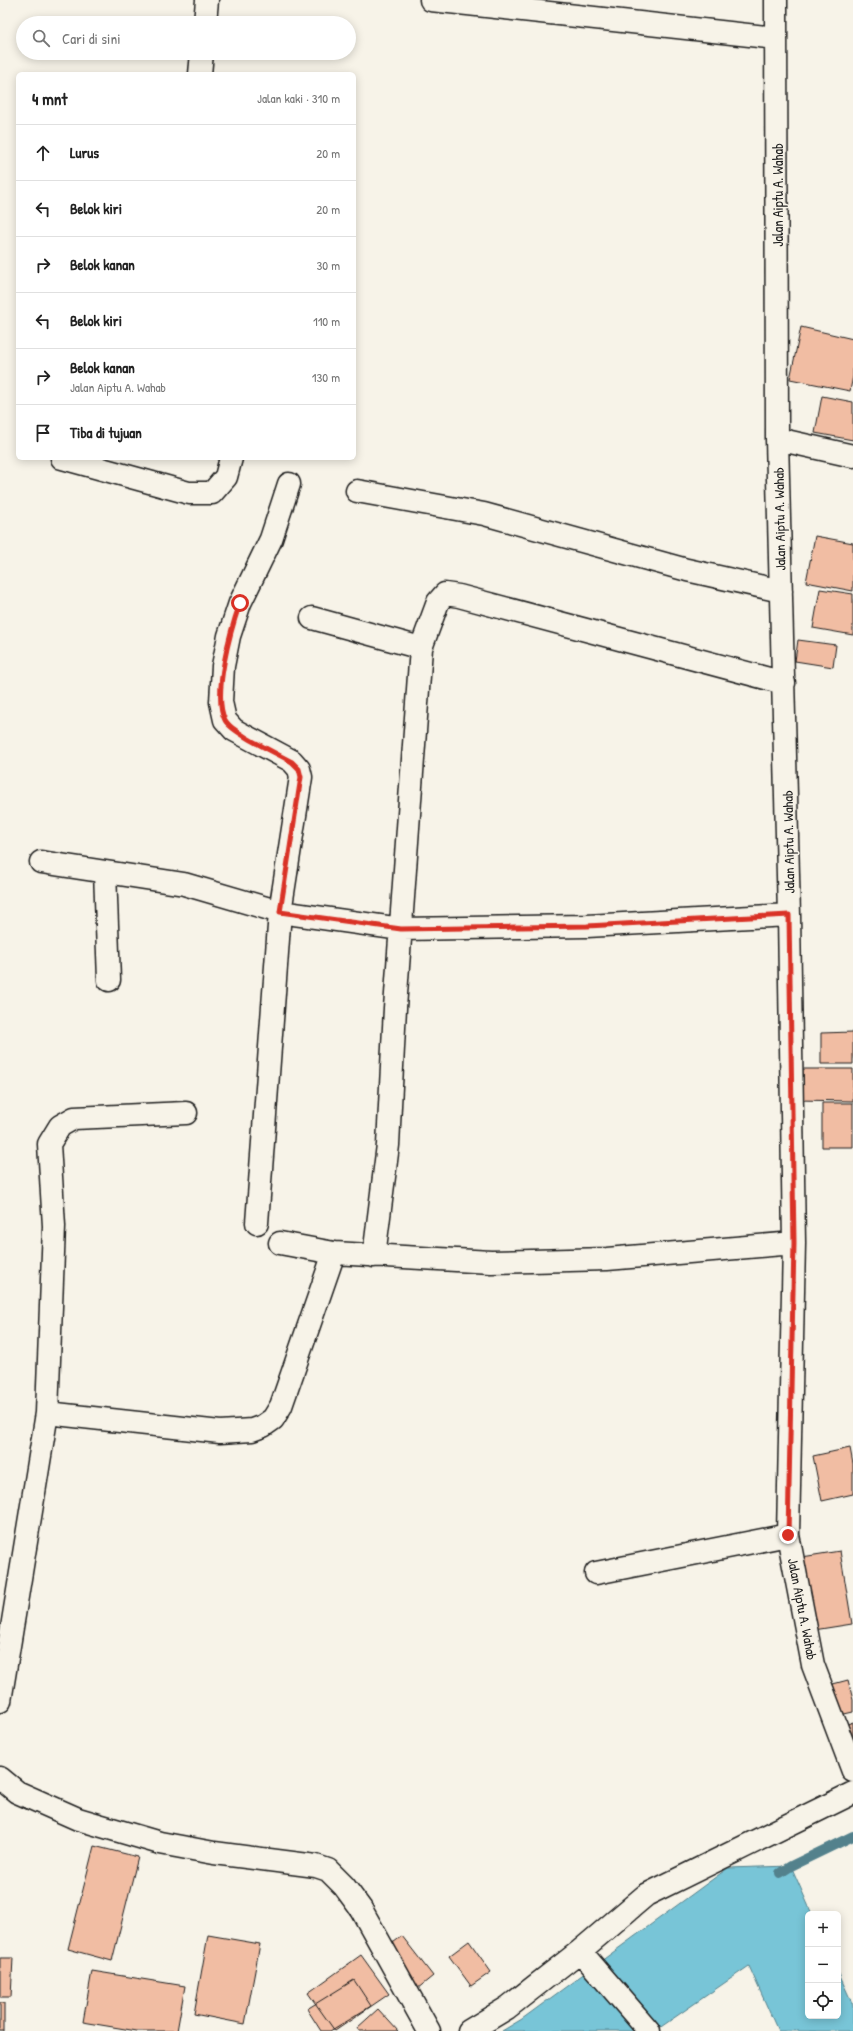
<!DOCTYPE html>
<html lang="id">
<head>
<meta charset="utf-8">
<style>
  :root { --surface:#fff; --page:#f2f2f2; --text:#222; --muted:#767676; --line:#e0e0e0 }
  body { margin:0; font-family:"Patrick Hand",sans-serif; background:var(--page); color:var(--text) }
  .controls { position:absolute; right:12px; bottom:12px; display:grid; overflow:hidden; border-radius:6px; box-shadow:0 2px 10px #0003 }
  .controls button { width:36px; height:36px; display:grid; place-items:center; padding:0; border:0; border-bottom:1px solid var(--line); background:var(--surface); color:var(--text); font:20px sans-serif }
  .stop { position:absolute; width:12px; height:12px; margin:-9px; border:3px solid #d93025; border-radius:50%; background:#fff }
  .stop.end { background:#d93025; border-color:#fff; box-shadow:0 1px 4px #0008 }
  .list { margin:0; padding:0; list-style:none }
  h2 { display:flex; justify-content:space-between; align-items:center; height:52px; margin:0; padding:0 16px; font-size:17px }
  h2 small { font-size:13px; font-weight:400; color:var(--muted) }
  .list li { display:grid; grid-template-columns:26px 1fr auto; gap:12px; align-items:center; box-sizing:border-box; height:56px; padding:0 16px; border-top:1px solid var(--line) }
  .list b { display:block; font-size:15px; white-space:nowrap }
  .list p { margin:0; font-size:13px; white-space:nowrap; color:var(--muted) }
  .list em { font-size:13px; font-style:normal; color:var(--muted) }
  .icon { flex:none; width:22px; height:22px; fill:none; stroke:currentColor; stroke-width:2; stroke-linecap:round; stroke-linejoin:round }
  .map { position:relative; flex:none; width:853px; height:2031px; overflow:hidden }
  .search { position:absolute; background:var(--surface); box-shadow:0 2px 10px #0003; left:16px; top:16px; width:340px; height:44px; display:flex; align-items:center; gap:10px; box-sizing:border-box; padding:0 14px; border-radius:22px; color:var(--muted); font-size:15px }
  .panel { position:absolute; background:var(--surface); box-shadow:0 2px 10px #0003; left:16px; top:72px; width:340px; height:388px; border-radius:6px }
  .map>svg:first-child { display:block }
</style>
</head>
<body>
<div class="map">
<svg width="853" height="2031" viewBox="0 0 853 2031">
  <rect width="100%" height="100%" fill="#f7f3e8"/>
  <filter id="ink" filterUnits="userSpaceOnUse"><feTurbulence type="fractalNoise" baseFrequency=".025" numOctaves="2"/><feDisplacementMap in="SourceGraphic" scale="8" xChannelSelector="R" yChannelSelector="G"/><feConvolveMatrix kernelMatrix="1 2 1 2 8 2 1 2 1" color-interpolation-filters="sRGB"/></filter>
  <g filter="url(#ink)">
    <path fill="#78c5d7" stroke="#53818c" d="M791 1866 812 1914H808V2016H838V1972L853 2005V2031H778L749 1966 655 2031H502L522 2019 728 1868Z"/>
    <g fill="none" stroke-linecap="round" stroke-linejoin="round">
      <path stroke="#53818c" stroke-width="10" d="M780 1873 791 1866 853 1836"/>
    </g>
    <path fill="#f1bda3" stroke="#1c1c1c" d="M801 327 853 339V376L850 391 790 379Z
      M822 396 853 402V440L815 433Z
      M815 536 853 543V591L806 582Z
      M820 589 853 594V635L813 628Z
      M798 640 836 645 833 667 795 661Z
      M853 1032V1064H821V1033Z
      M797 1069H853V1101L797 1100Z
      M822 1103H853V1147H822Z
      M850 1448 853 1464V1494L822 1501 813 1456Z
      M840 1551 852 1624 814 1630 802 1557Z
      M848 1680 853 1700V1712L840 1715 833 1684Z
      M853 1722V1758L842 1726Z
      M94 1846 138 1857 112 1961 68 1949Z
      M208 1935 260 1944 245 2024 194 2014Z
      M402 1936 433 1976 417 1989 385 1949Z
      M469 1941 491 1972 471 1986 449 1956Z
      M361 1955 389 1994 335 2031 308 1993Z
      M0 1958H13L11 1997H0Z
      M92 1971 185 1986 177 2031H137L83 2022Z
      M354 1980 371 2006 330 2031H321L307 2009Z
      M0 2003H4V2031H0Z
      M378 2009 398 2031H359L357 2028Z"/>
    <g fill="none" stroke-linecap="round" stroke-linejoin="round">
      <g stroke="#1c1c1c" stroke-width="25">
        <path id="minor" d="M431 0 776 38
          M776 0 777 439 789 915 794 1243 788 1535 813 1665 853 1771
          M205 23 207 0
          M200 74 202 53
          M777 439 853 456
          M62 458 189 493H212L226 477 231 458
          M357 491 484 514 687 570 781 591
          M312 618 421 648
          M41 862 184 884 280 912 401 929 587 926 789 915
          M105 872 109 980
          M257 1223 280 912 301 777 299 769 292 761 234 730 225 720 221 702 223 666 229 636 240 603 271 539 289 484
          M280 1243 334 1253 491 1262 607 1259 794 1243
          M374 1256 388 1145 395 1008 421 648 438 602 445 594 459 596 784 683
          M47 1413 220 1432 252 1430 263 1426 273 1419 281 1406 334 1253
          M596 1573 788 1535
          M0 1701 47 1413 54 1226 49 1144 60 1126 74 1118 186 1113
          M0 1778 17 1792 78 1819 160 1843 214 1853 316 1866 328 1870 344 1886 361 1909 429 2031
          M580 1951 649 2031
          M469 2031 507 2008 580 1951 646 1895 853 1793"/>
      </g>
      <use href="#minor" stroke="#f7f3e8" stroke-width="22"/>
    </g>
  </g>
  <g fill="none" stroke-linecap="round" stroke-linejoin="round" filter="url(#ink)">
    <path stroke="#d93025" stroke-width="5" d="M240 603C231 629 212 695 225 720 232 733 278 754 292 762L299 769 301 777 280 912 401 929 587 926 789 915 794 1243 788 1535"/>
  </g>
  <g text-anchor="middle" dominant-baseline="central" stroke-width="3" stroke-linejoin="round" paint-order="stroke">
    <g font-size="14" fill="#1c1c1c" stroke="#f7f3e8">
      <text transform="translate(777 195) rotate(-90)">Jalan Aiptu A. Wahab</text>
      <text transform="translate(779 519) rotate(-91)">Jalan Aiptu A. Wahab</text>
      <text transform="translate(788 842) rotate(-91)">Jalan Aiptu A. Wahab</text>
      <text transform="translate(803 1609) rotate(79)">Jalan Aiptu A. Wahab</text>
    </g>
  </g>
</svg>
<div class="controls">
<button>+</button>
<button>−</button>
<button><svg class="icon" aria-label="locate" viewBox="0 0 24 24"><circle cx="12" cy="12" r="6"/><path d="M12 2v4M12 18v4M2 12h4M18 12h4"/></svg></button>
</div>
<div class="stop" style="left:240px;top:603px"></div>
<div class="stop end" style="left:788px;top:1535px"></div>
<div class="search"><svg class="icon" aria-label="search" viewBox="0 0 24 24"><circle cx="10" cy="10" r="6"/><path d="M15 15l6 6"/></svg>Cari di sini</div>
<section class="panel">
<h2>4 mnt<small>Jalan kaki · 310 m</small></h2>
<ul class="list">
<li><svg class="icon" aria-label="ahead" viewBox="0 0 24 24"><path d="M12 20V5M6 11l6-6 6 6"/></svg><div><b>Lurus</b></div><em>20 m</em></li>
<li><svg class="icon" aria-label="left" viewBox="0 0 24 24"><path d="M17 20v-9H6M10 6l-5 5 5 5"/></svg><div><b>Belok kiri</b></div><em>20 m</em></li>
<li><svg class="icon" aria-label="right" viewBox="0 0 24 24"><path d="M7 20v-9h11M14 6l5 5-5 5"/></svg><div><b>Belok kanan</b></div><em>30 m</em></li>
<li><svg class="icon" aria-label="left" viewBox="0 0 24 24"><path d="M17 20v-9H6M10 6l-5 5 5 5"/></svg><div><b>Belok kiri</b></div><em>110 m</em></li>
<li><svg class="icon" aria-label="right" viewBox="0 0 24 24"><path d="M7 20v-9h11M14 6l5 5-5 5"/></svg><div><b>Belok kanan</b><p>Jalan Aiptu A. Wahab</p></div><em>130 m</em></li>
<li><svg class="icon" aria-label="arrive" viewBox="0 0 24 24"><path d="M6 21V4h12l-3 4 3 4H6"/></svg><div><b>Tiba di tujuan</b></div></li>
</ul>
</section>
</div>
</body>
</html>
